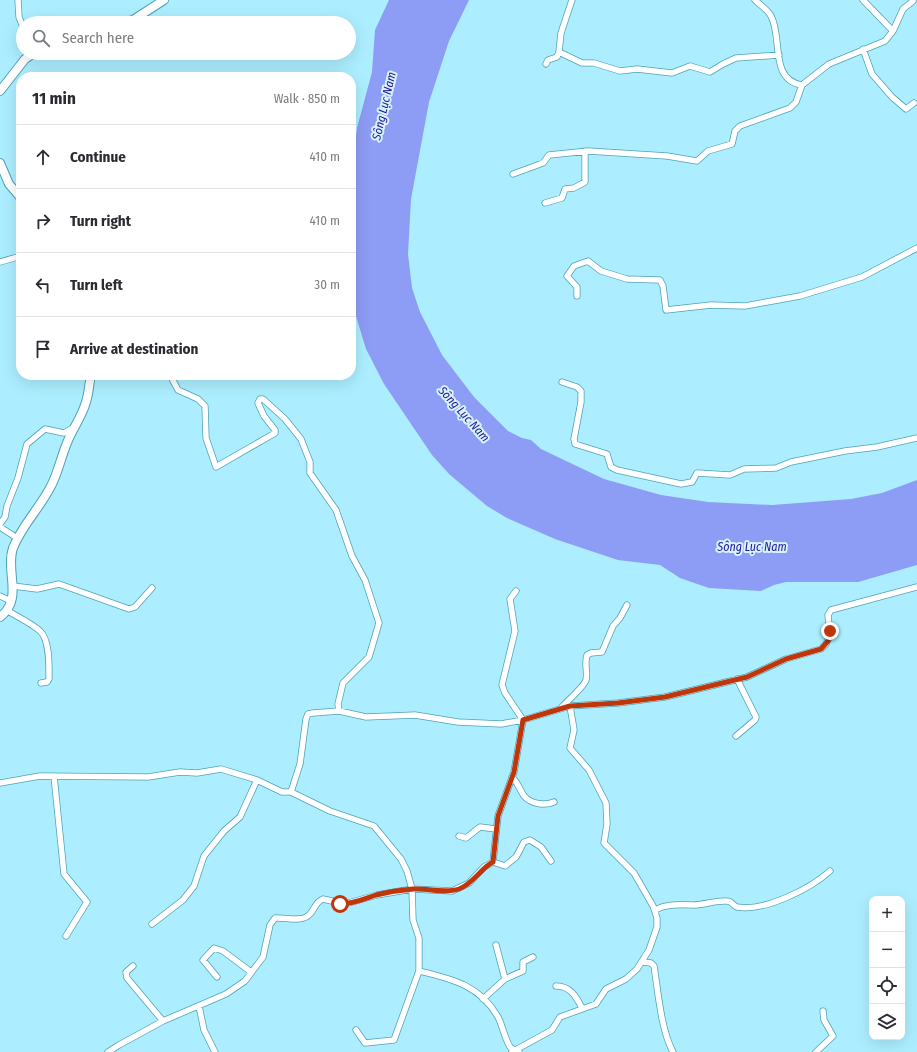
<!DOCTYPE html>
<html lang="en">
<head>
<meta charset="utf-8">
<style>
  :root { --surface:#fff; --page:#f2f2f3; --text:#2b2b33; --muted:#7c7c81; --line:#e1e1e2 }
  body { margin:0; font-family:"Fira Sans Condensed",sans-serif; background:var(--page); color:var(--text) }
  .controls { position:absolute; right:12px; bottom:12px; display:grid; overflow:hidden; border-radius:8px; box-shadow:0 4px 16px #0002 }
  .controls button { width:36px; height:36px; display:grid; place-items:center; padding:0; border:0; border-bottom:1px solid var(--line); background:var(--surface); color:var(--text); font:20px sans-serif }
  .stop { position:absolute; width:12px; height:12px; margin:-9px; border:3px solid #bf360a; border-radius:50%; background:#fff }
  .stop.end { background:#bf360a; border-color:#fff; box-shadow:0 1px 4px #0008 }
  .list { margin:0; padding:0; list-style:none }
  h2 { display:flex; justify-content:space-between; align-items:center; height:52px; margin:0; padding:0 16px; font-size:17px }
  h2 small { font-size:13px; font-weight:400; color:var(--muted) }
  .list li { display:grid; grid-template-columns:26px 1fr auto; gap:12px; align-items:center; box-sizing:border-box; height:64px; padding:0 16px; border-top:1px solid var(--line) }
  .list b { display:block; font-size:15px; white-space:nowrap }
  .list em { font-size:13px; font-style:normal; color:var(--muted) }
  .icon { flex:none; width:22px; height:22px; fill:none; stroke:currentColor; stroke-width:2; stroke-linecap:round; stroke-linejoin:round }
  .map { position:relative; flex:none; width:917px; height:1052px; overflow:hidden }
  .search { position:absolute; background:var(--surface); box-shadow:0 4px 16px #0002; left:16px; top:16px; width:340px; height:44px; display:flex; align-items:center; gap:10px; box-sizing:border-box; padding:0 14px; border-radius:22px; color:var(--muted); font-size:15px }
  .panel { position:absolute; background:var(--surface); box-shadow:0 4px 16px #0002; left:16px; top:72px; width:340px; height:308px; border-radius:16px }
  .map>svg:first-child { display:block }
</style>
</head>
<body>
<div class="map">
<svg width="917" height="1052" viewBox="0 0 917 1052">
  <rect width="100%" height="100%" fill="#aceeff"/>
  <path fill="#8d9cf4" d="M389 0H469L449 41 429 102 411 199 408 254 412 288 420 312 442 355 474 397 508 431 522 438 531 440 541 449 604 479 661 495 708 502 772 505 851 499 882 493 917 480V565L858 582H786L774 585 761 591 709 588 680 578 660 565 618 560 555 539 507 518 487 506 449 474 432 455 384 384 366 349 352 303 351 169 357 128 372 72 375 30Z"/>
  <g fill="none" stroke-linecap="round" stroke-linejoin="round">
    <g stroke="#4ca2b6" stroke-width="7">
      <path id="street" d="M18 0 19 17 23 27
        M755 0C760 5 768 10 771 16 783 38 769 80 802 85
        M863 0 893 31
        M863 49 872 74 892 97 906 109 914 103
        M559 52 582 63H594L620 71 637 69 672 73 690 66 710 72 723 64 736 58 779 55
        M546 64 548 60 557 57 559 52 561 33 572 0
        M513 174 543 163 549 155 588 151 667 156 697 161 708 151 732 144 735 131 740 126 790 108 796 102 802 85 829 64 885 41 893 31 903 9 913 1
        M545 203 562 198 565 189 574 188 585 182V151
        M0 262 21 256
        M577 296V287L567 276 574 266 588 261 601 271 627 279 660 280 663 286 666 310 711 305 745 306 800 296 862 277 917 248
        M170 375 178 390 198 399 205 406 206 438 216 467 275 433V430L264 416 258 403 260 399H263L285 419 301 439 310 462V473L336 510 352 556 365 580 379 623 369 657 343 683 338 704 339 711
        M562 382 577 387 581 391V402L574 439 575 444 607 454 611 467 617 470 681 484 692 482 697 473 730 475 744 469 776 468 791 462 845 451 877 447 917 438
        M0 524 5 517 7 506 18 478 27 444 45 429 64 433 73 428
        M0 527 17 538
        M13 586 37 589 59 584 129 609 135 607 152 588
        M0 596 11 601
        M8 611C18 617 31 623 40 631 50 640 49 667 49 679L47 682 41 683
        M561 708C567 701 584 687 586 680 588 672 584 664 587 655L591 653 602 652 613 626 620 618 627 605
        M736 736 755 720 756 717 737 679
        M54 776 64 874 87 902 66 936
        M512 777C518 783 520 790 524 796 531 804 545 806 554 802
        M0 783 40 776 148 777 180 772 197 773 221 769 257 780 282 792H291L300 764 306 719 308 714 313 713 339 711 366 717 415 715 458 722 501 724 523 720 570 706 618 703 665 697 747 677 786 659 821 649 826 644 830 636 828 615 831 610 917 587
        M291 792 330 811 374 826 401 859 407 871 412 889 413 920 419 938V971C452 979 480 985 498 1017 502 1024 506 1043 511 1048 514 1050 517 1050 519 1052
        M459 836 466 838 480 827 496 829
        M493 862 505 866 516 857 524 842 530 840 541 847 551 861
        M655 910C668 903 679 905 693 905 704 905 716 900 727 901 732 901 733 906 737 907 764 912 810 889 830 871
        M152 924 183 900 194 886 204 856 224 831 240 817 257 780
        M496 945 505 979
        M643 962 651 963 654 966C658 991 661 1030 673 1052
        M133 966 126 972 127 978 163 1021
        M217 977 203 960 214 948 223 951 251 972
        M556 986C570 986 576 996 582 1008
        M483 999 505 979 523 971V962L533 957
        M199 1006 204 1030 215 1052
        M356 1030 365 1043 394 1040 419 971
        M108 1052 119 1045 163 1021 226 994 245 981 263 957 270 925 275 918C286 917 302 923 310 914 315 909 315 902 323 899L345 904 377 895 412 889 452 891 469 883 484 867 493 862 498 816 514 772 523 720 505 693 502 685 515 631 510 599 516 591
        M512 1052 552 1030 560 1017 596 1004 606 989 626 979 637 969 649 950 657 927V918L653 906 634 873 604 843 607 824 606 803 589 770 570 748 574 730 570 706
        M816 1052 833 1036 824 1020 823 1011"/>
    </g>
    <g stroke="#4ca2b6" stroke-width="10">
      <path id="secondary" d="M124 23 133 20 164 0
        M0 91 25 59 34 53
        M0 163 9 184 21 198
        M0 617C24 599 5 571 13 548 22 525 40 508 51 486 58 473 61 457 67 443 72 429 82 417 86 402 89 393 89 384 91 375"/>
    </g>
    <use href="#street" stroke="#fff" stroke-width="5.5"/>
    <use href="#secondary" stroke="#fff" stroke-width="8"/>
  </g>
  <g fill="none" stroke-linecap="round" stroke-linejoin="round">
    <path stroke="#bf360a" stroke-width="5" d="M340 904C353 904 364 899 376 895 388 892 401 890 413 889 429 888 444 894 459 889 474 883 480 869 493 862L498 816 514 772 523 720 570 706 618 703 665 697 747 677 786 659 821 649 828 641 830 631"/>
  </g>
  <g text-anchor="middle" dominant-baseline="central" stroke-width="4" stroke-linejoin="round" paint-order="stroke">
    <g font-size="12" font-style="italic" fill="#260f95" stroke="#d5f5fd">
      <text transform="translate(384 106) rotate(-77)">Sông Lục Nam</text>
      <text transform="translate(464 414) rotate(48)">Sông Lục Nam</text>
      <text x="752" y="547">Sông Lục Nam</text>
    </g>
  </g>
</svg>
<div class="controls">
<button>+</button>
<button>−</button>
<button><svg class="icon" aria-label="locate" viewBox="0 0 24 24"><circle cx="12" cy="12" r="6"/><path d="M12 2v4M12 18v4M2 12h4M18 12h4"/></svg></button>
<button><svg class="icon" aria-label="layers" viewBox="0 0 24 24"><path d="M12 4l9 5-9 5-9-5zM3 14l9 5 9-5"/></svg></button>
</div>
<div class="stop" style="left:340px;top:904px"></div>
<div class="stop end" style="left:830px;top:631px"></div>
<div class="search"><svg class="icon" aria-label="search" viewBox="0 0 24 24"><circle cx="10" cy="10" r="6"/><path d="M15 15l6 6"/></svg>Search here</div>
<section class="panel">
<h2>11 min<small>Walk · 850 m</small></h2>
<ul class="list">
<li><svg class="icon" aria-label="ahead" viewBox="0 0 24 24"><path d="M12 20V5M6 11l6-6 6 6"/></svg><div><b>Continue</b></div><em>410 m</em></li>
<li><svg class="icon" aria-label="right" viewBox="0 0 24 24"><path d="M7 20v-9h11M14 6l5 5-5 5"/></svg><div><b>Turn right</b></div><em>410 m</em></li>
<li><svg class="icon" aria-label="left" viewBox="0 0 24 24"><path d="M17 20v-9H6M10 6l-5 5 5 5"/></svg><div><b>Turn left</b></div><em>30 m</em></li>
<li><svg class="icon" aria-label="arrive" viewBox="0 0 24 24"><path d="M6 21V4h12l-3 4 3 4H6"/></svg><div><b>Arrive at destination</b></div></li>
</ul>
</section>
</div>
</body>
</html>
